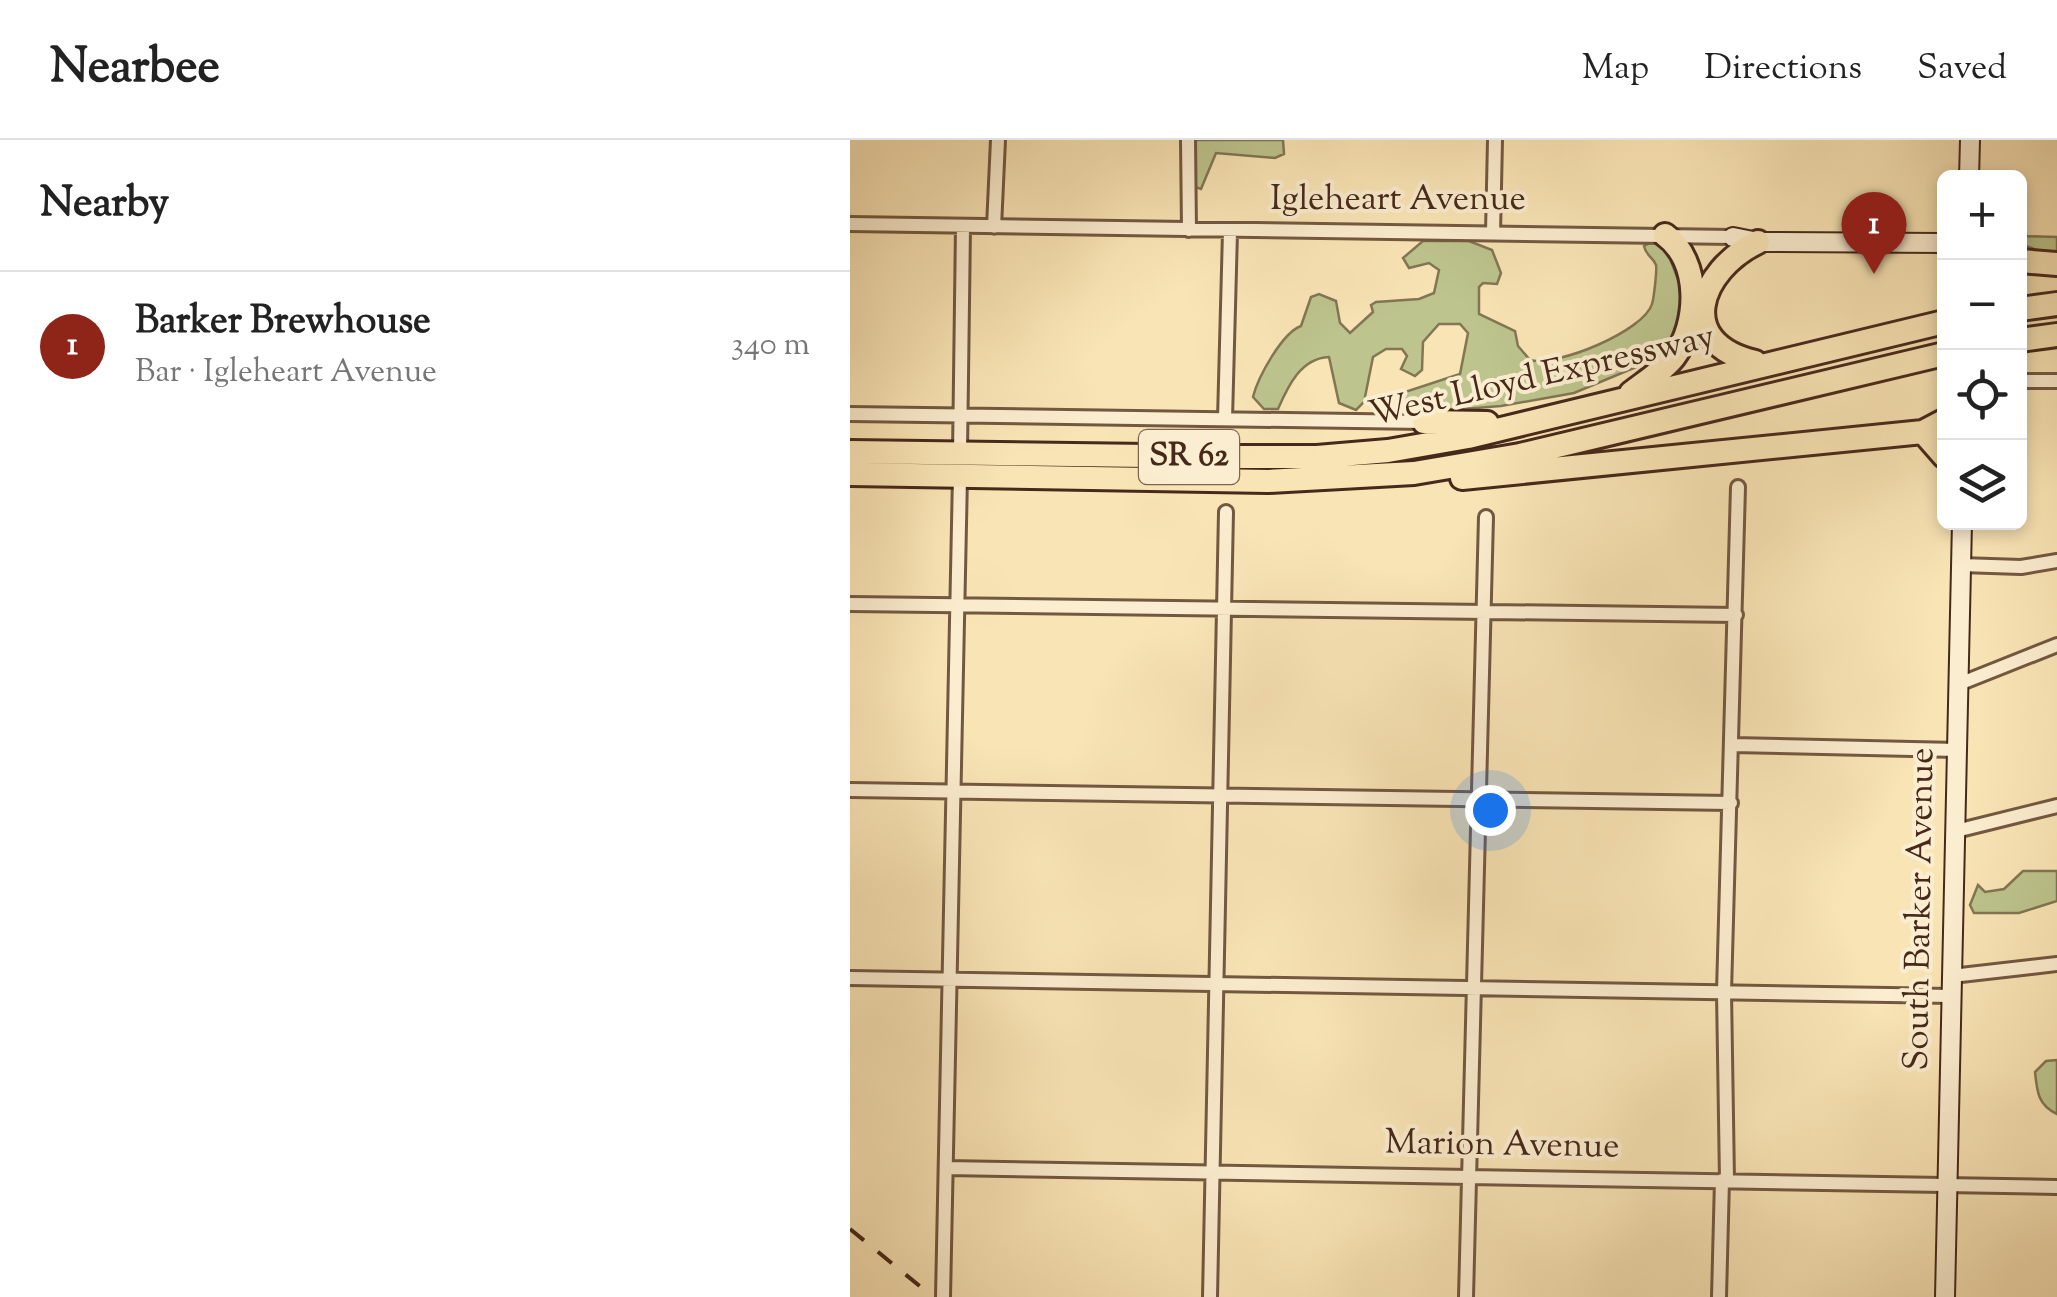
<!DOCTYPE html>
<html lang="en">
<head>
<meta charset="utf-8">
<style>
  :root { --surface:#fff; --page:#f2f2f2; --text:#222; --muted:#767676; --line:#e0e0e0; --accent:#8f2418 }
  body { margin:0; font-family:"Sorts Mill Goudy",serif; background:var(--page); color:var(--text) }
  .controls { position:absolute; right:30px; top:30px; display:grid; overflow:hidden; border-radius:15px; box-shadow:0 5px 15px #0003 }
  .controls button { width:90px; height:90px; display:grid; place-items:center; padding:0; border:0; border-bottom:2px solid var(--line); background:var(--surface); color:var(--text); font:50px sans-serif }
  .you { position:absolute; left:640px; top:670px; width:35px; height:35px; margin:-25px; border:8px solid #fff; border-radius:50%; background:#1a73e8; box-shadow:0 0 0 15px #1a73e833 }
  .badge { display:grid; place-items:center; width:65px; height:65px; border-radius:50%; background:var(--accent); color:#fff; font-size:32px; font-weight:700 }
  .pin { position:absolute; translate:-50% -82px; filter:drop-shadow(0 2px 5px #0008) }
  .pin::after { content:''; position:absolute; top:52px; width:35px; height:30px; background:inherit; clip-path:polygon(0 0,100% 0,50% 100%) }
  .list { margin:0; padding:0; list-style:none }
  h2 { display:flex; justify-content:space-between; align-items:center; height:130px; margin:0; padding:0 40px; font-size:42px }
  h2 small { font-size:32px; font-weight:400; color:var(--muted) }
  .list li { display:grid; grid-template-columns:65px 1fr auto; gap:30px; align-items:center; box-sizing:border-box; height:150px; padding:0 40px; border-top:2px solid var(--line) }
  .list b { display:block; font-size:38px; white-space:nowrap }
  .list p { margin:0; font-size:32px; white-space:nowrap; color:var(--muted) }
  .list em { font-size:32px; font-style:normal; color:var(--muted) }
  .icon { flex:none; width:55px; height:55px; fill:none; stroke:currentColor; stroke-width:2; stroke-linecap:round; stroke-linejoin:round }
  .map { position:relative; flex:none; width:1207px; height:1157px; overflow:hidden }
  header { display:flex; align-items:center; gap:60px; box-sizing:border-box; height:140px; padding:0 50px; background:var(--surface); border-bottom:2px solid var(--line) }
  header strong { font-size:48px }
  nav { display:flex; gap:55px; margin-inline-start:auto; font-size:35px }
  main { display:flex }
  aside { flex:1; background:var(--surface) }
  .map>svg:first-child { display:block }
</style>
</head>
<body>
<header>
<strong>Nearbee</strong>
<nav><a>Map</a><a>Directions</a><a>Saved</a></nav>
</header>
<main>
<aside>
<h2>Nearby<small></small></h2>
<ul class="list">
<li><span class="badge">1</span><div><b>Barker Brewhouse</b><p>Bar · Igleheart Avenue</p></div><em>340 m</em></li>
</ul>
</aside>
<div class="map">
<svg width="1207" height="1157" viewBox="0 0 1207 1157">
  <rect width="100%" height="100%" fill="#f9e4b5"/>
  <filter id="stains"><feTurbulence type="fractalNoise" baseFrequency=".002" numOctaves="4"/><feColorMatrix values="0 0 0 0 .2 0 0 0 0 .09 0 0 0 0 .02 0 0 0 .5 -.17"/></filter>
  <radialGradient id="worn" r=".72"><stop offset=".6" stop-color="#630" stop-opacity="0"/><stop offset="1" stop-color="#630" stop-opacity=".3"/></radialGradient>
  <path fill="#bdc48d" stroke="#827654" stroke-width="2.5" d="M346 0H433L434 14 425 18 366 13 351 49 342 46Z
    M1170 96 1207 97V117L1170 104Z
    M806 100 816 108 832 150 825 198 808 218 724 253 651 266 564 273 549 263 555 252 610 234 618 193 610 184H589L573 202 572 230 565 236 551 229 557 216 552 209H536L523 217 514 262 506 270 489 263 479 217C451 218 438 246 428 269H414L403 257C408 237 432 193 451 186L461 157 469 154 486 161 490 183 500 193 523 172 521 165 526 162 569 159 584 153 589 130 579 123 559 128 553 118 573 101H619L642 110 651 133 647 144 633 143 629 147V174L665 191 668 206 680 220C707 227 794 191 802 164 804 158 807 130 806 125 803 117 796 116 794 106Z
    M1173 731H1207V761L1169 773H1124L1120 765 1128 745 1135 752 1154 749Z
    M1207 920V974C1188 965 1187 952 1185 932L1196 921Z"/>
  <g fill="none" stroke-linecap="round" stroke-linejoin="round">
    <g stroke="#735841" stroke-width="18">
      <path id="minor" d="M338 0 339 90
        M0 84 883 97
        M144 87 148 0
        M643 93 645 0
        M1170 241H1207
        M0 274 574 282
        M375 279 380 92
        M110 313 113 87
        M1111 425 1171 427 1207 421
        M0 464 886 475
        M1109 544 1207 505
        M883 605 1107 610
        M0 650 881 663
        M1106 691 1207 666
        M1102 836 1207 824
        M0 838 1102 856
        M96 1028 1207 1047
        M877 1040 874 852 888 347
        M93 1157 110 336
        M360 1157 376 372
        M616 1157 636 377
        M869 1157 872 1040"/>
    </g>
    <g stroke="#46291a" stroke-width="22">
      <path id="secondary" d="M1119 38 1120 0
        M883 97 908 102 1094 103
        M1095 1157 1112 382"/>
    </g>
    <g stroke="#46291a" stroke-width="28">
      <path id="trunk" d="M1170 121 1207 124
        M1170 169 1207 164
        M1170 200 1207 195
        M905 222C824 203 848 131 908 102
        M781 253C795 242 813 231 824 217 849 184 851 121 815 95
        M574 282 637 283
        M1073 292 1094 316
        M0 312 376 317H467L538 311 618 297 1094 182
        M0 334 418 341 564 333 670 315 1094 214
        M612 338 1073 292 1094 281"/>
    </g>
    <use href="#minor" stroke="#fbedcf" stroke-width="12"/>
    <use href="#secondary" stroke="#fbedcf" stroke-width="18"/>
    <use href="#trunk" stroke="#f9e4b5" stroke-width="22"/>
    <path stroke="#46291a" stroke-width="4" stroke-dasharray="18 18" stroke-linecap="butt" d="M0 1089 83 1157"/>
  </g>
  <g text-anchor="middle" dominant-baseline="central" stroke-width="8" stroke-linejoin="round" paint-order="stroke">
    <rect fill="#fbedcf" stroke="#7c6450" stroke-width="2.5" x="289" y="290" width="100" height="54" rx="8"/>
    <g font-size="32" font-weight="bold" fill="#46291a">
      <text x="339" y="317">SR 62</text>
    </g>
    <g font-size="35" fill="#46291a" stroke="#fbedcf">
      <text x="548" y="60">Igleheart Avenue</text>
      <text transform="translate(692 237) rotate(-13)">West Lloyd Expressway</text>
      <text transform="translate(1071 769) rotate(-89)">South Barker Avenue</text>
      <text transform="translate(652 1006) rotate(1)">Marion Avenue</text>
    </g>
  </g>
  <rect width="100%" height="100%" filter="url(#stains)"/>
  <rect width="100%" height="100%" fill="url(#worn)"/>
</svg>
<div class="controls">
<button>+</button>
<button>−</button>
<button><svg class="icon" aria-label="locate" viewBox="0 0 24 24"><circle cx="12" cy="12" r="6"/><path d="M12 2v4M12 18v4M2 12h4M18 12h4"/></svg></button>
<button><svg class="icon" aria-label="layers" viewBox="0 0 24 24"><path d="M12 4l9 5-9 5-9-5zM3 14l9 5 9-5"/></svg></button>
</div>
<div class="you"></div>
<div class="pin badge" style="left:1024px;top:134px">1</div>
</div>
</main>
</body>
</html>
